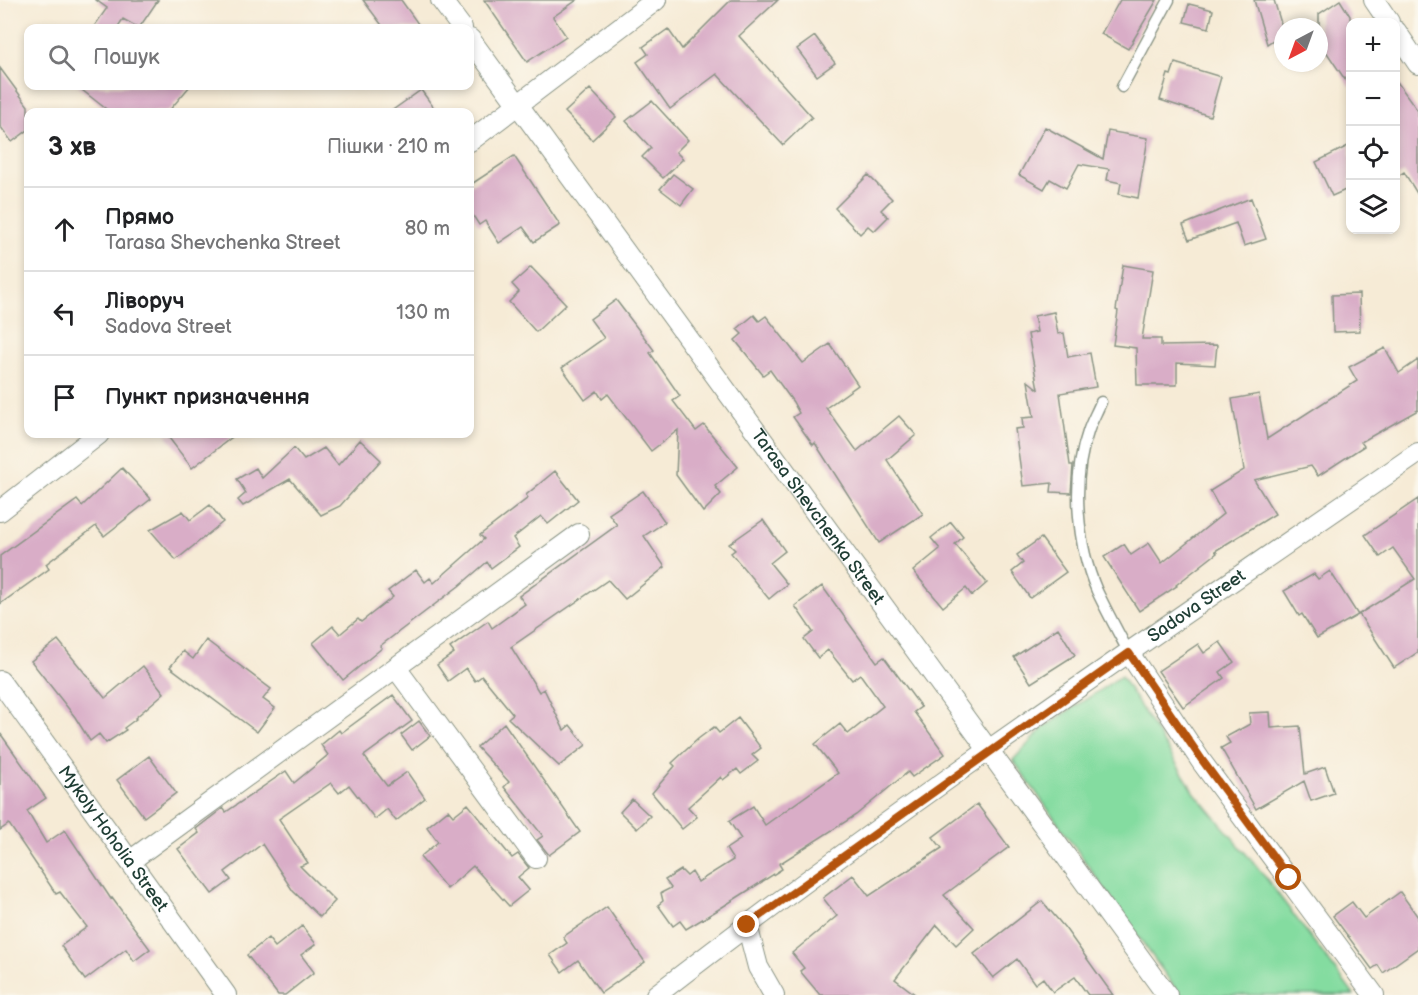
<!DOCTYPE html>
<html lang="uk">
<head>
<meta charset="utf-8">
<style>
  :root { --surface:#fff; --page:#f6f6f6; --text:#202124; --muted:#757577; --line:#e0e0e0 }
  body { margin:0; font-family:"Balsamiq Sans",sans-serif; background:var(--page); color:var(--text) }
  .controls { position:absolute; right:18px; top:18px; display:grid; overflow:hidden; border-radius:12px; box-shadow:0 3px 9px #0003 }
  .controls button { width:54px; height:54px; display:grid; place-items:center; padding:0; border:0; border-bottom:2px solid var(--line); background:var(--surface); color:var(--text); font:30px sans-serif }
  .compass { position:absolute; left:1274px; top:18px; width:54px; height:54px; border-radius:50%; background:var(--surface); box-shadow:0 3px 9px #0003; rotate:221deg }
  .stop { position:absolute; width:18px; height:18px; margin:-14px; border:4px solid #b45309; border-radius:50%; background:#fff }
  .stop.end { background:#b45309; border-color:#fff; box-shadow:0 2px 6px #0008 }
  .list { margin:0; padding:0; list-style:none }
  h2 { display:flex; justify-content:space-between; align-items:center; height:78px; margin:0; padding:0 24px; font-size:26px }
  h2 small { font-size:20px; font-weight:400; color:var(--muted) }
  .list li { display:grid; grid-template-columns:39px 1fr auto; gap:18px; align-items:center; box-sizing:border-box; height:84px; padding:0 24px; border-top:2px solid var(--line) }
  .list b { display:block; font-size:22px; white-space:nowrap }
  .list p { margin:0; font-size:20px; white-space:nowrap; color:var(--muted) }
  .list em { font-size:20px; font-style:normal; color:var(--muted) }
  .icon { flex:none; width:33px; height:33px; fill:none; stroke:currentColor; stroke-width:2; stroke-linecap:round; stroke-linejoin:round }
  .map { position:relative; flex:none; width:1418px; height:995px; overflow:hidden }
  .search { position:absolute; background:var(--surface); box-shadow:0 3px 9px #0003; left:24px; top:24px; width:450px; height:66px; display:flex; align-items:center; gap:15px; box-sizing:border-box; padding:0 21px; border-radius:12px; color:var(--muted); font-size:22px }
  .panel { position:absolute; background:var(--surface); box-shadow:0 3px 9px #0003; left:24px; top:108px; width:450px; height:330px; border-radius:12px }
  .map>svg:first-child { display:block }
</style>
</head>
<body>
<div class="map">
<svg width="1418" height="995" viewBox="0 0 1418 995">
  <rect width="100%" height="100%" fill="#fbf7ec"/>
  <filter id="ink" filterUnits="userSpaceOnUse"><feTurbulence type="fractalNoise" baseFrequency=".0167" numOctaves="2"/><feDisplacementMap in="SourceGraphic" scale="12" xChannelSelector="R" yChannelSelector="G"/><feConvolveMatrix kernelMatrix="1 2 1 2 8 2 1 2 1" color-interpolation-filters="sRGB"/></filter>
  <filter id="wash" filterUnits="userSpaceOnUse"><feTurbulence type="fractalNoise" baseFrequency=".008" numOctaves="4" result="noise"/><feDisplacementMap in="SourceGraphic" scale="24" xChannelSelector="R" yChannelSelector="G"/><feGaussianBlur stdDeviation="1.35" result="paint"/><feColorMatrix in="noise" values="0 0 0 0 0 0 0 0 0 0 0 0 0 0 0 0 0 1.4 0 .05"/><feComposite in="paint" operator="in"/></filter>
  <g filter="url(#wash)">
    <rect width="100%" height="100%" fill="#f6ebd6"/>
    <path fill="#84dca0" stroke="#528c6a" stroke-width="1.5" d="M1121 676 1195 793 1263 874 1354 995H1180L1013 760 1044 727Z"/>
    <g id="blocks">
      <path fill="#d9adc7" d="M96 0H158L139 28 123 19 117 28H93L107 8Z
        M363 0H401L421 28H384Z
        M484 0H577L553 17 566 36 527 62Z
        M731 0H778L739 36 812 117 783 145 717 74 670 109 637 62 648 54 643 47 668 29 682 49Z
        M1120 0H1157L1128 49 1101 34Z
        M1254 0H1274L1283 30V33L1267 44Z
        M1340 0 1350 16V87L1319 41V14Z
        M1189 4 1213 10 1209 28 1184 22Z
        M815 36 835 63 817 76 797 49Z
        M1175 63 1221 77 1210 116 1160 100 1168 74 1171 75Z
        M0 68 28 106V130L12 142 0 126Z
        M1395 79 1418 111V195L1404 172 1395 178Z
        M77 86H190L168 112H110Z
        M590 89 616 117 592 140 565 112Z
        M421 90 437 112H390Z
        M652 101 688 140 676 152 683 159 663 178 642 157 651 148 626 121Z
        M1045 127 1103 159 1108 131 1148 138 1138 198 1119 194 1121 183 1107 180 1109 169 1079 164 1066 188 1050 179 1044 189 1019 175Z
        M1350 145V188L1332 196 1316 162Z
        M514 156 560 225 534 242 523 227 499 243 485 221 479 225 470 211V185Z
        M673 174 693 189 681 205 660 189Z
        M868 175 892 199 881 210 888 217 874 231 868 226 860 234 835 208Z
        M1251 198 1266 239 1244 246 1236 223 1189 240 1183 225Z
        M1123 265 1153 270 1142 339H1161V346L1217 345 1215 365 1177 363V385H1137L1136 348 1113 345 1118 311 1116 310Z
        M531 267 566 304 536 332 509 302 519 292 512 284Z
        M1359 294 1360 331 1333 332 1332 295Z
        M616 300 654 350 650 353 680 396 673 401 696 431 704 425 738 467 715 486 721 494 703 512 676 475 678 430 651 451 608 394 602 399 597 391 585 400 562 368 604 338 590 319Z
        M1054 312 1058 334 1064 333 1068 357 1090 353 1096 387 1060 393 1070 465H1073L1071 493 1051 492 1052 483 1023 486 1015 429 1023 428 1022 418 1034 417 1028 381 1038 389 1028 334 1037 332 1034 316Z
        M754 315 759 321 766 316 803 363 830 344 858 385 826 408 857 451 899 416 916 435 887 460 923 514 879 543 815 443 813 445 793 417 799 413 793 402 770 370 763 375 735 340 742 334 737 329Z
        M1385 348 1399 373 1418 360V410L1361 442 1364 446 1318 476 1311 466 1254 480 1275 514 1215 551 1217 553 1176 585 1177 586 1139 611 1104 557 1124 544 1131 555 1149 543 1162 563 1223 514 1210 491 1244 470 1232 399 1259 394 1267 439 1357 381 1349 367Z
        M166 434H236L192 468Z
        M360 440 381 460 340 506 321 515 290 479 243 506 238 500 246 493 237 479 256 468 262 478 294 448 304 460 324 448 338 465Z
        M122 468 151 499 104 536 96 526 46 564 49 569 0 604V556L77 500 82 506Z
        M555 471 578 500 548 524 541 516 513 538 519 547 491 568 487 562 459 586 380 646 382 648 343 680 313 643 333 626 340 634 358 619 361 622 393 597 388 591 416 570 425 582 430 578 434 583 484 539 480 535 528 498 526 495Z
        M643 491 665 522 644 536 665 567 625 599 608 580 511 647 539 692 544 689 564 730 570 725 586 745 559 766 508 718 513 714 482 676 475 681 466 668 448 681 437 665 454 653 450 648 488 621 492 628 525 604 519 596 617 525 609 514Z
        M1418 499V652L1394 668 1359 614 1415 579 1393 548 1380 557 1365 535Z
        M210 505 223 522 176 560 150 530 183 511 190 520Z
        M763 520 785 551 770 563 787 584 769 599 731 553 735 550 729 544Z
        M951 522 963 537 955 544 987 583 972 596 966 588 943 607 913 571 940 549 931 538Z
        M1041 538 1066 572 1030 598 1012 572 1023 563 1017 555Z
        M1330 571 1358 615 1317 638 1302 614 1299 616 1284 591 1314 574 1318 579Z
        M822 586 877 662 884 657 921 707 914 712 945 754 912 777 908 772 856 815 779 864 782 869 716 911 686 929 680 921 673 926 658 905 663 901 661 893 671 888 665 880 681 870 687 876 692 872 698 882 733 860 726 849 741 839 729 821 753 806 765 825 838 773 815 744 840 724 848 734 883 706 860 674 852 680 828 650 818 658 804 639 813 632 795 606Z
        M1058 628 1075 655 1031 683 1014 657Z
        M58 640 105 698 143 666 164 693 135 718 136 719 124 728 126 730 106 743 99 734 90 741 75 717 31 661Z
        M206 640 271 689 263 699 275 708 257 732 170 667 183 651 193 659Z
        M1220 642 1234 662 1220 672 1224 678 1183 707 1158 671 1198 644 1204 653Z
        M393 695 412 721 364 756 387 786 407 772 425 798 396 821 387 809 375 819 349 785 339 793 331 783 279 819 308 863 300 866 335 901 320 917 293 891 262 844 225 872 231 880 212 894 178 849 199 833 196 829 223 808 226 812 286 771 294 783 328 755 321 745 339 730 341 733Z
        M1270 712 1271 728 1300 726 1305 774 1325 767 1334 793 1311 801 1304 781 1256 809 1221 748 1230 743 1226 737 1250 724 1249 713Z
        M738 718 761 748 752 755 758 761 741 774 737 769 723 780 721 777 688 807 697 817 682 829 652 793 675 766 672 763 698 739 714 727 719 733Z
        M419 721 430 736 412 750 401 735Z
        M504 723 580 832 549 855 537 840 543 836 504 787 509 782 477 747Z
        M0 733 46 798 27 811 46 843 65 830 111 899 112 898 150 949 134 961 126 949 85 980 61 946 87 927 60 892 56 894 9 824 0 830Z
        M149 756 176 793 144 817 117 780Z
        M632 799 650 816 637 829 620 812Z
        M468 804 512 858 518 854 529 868 518 877 529 890 509 906 473 866 447 889 420 857 438 842 427 827 448 810 453 816Z
        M977 804 1009 847 944 895 974 928 956 945 937 925 895 979 916 995H820L800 971 804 968 792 953 837 916 823 898 853 875 869 896 942 848 933 837Z
        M1400 892 1418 917V948L1383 973 1378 965 1372 969 1333 916 1352 902 1364 918Z
        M1042 901 1065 928 1113 995H1088L1075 977 1053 992 1043 978 1035 984 1017 959 993 978 974 954Z
        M607 907 645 962 601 993 578 960 562 972 550 955 567 943 563 937Z
        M302 926 316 944 301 955 314 972 285 995H278L247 955 268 938 275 947Z"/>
    </g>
  </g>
  <g filter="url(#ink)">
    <use href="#blocks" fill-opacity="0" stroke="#8a9485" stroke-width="1.5"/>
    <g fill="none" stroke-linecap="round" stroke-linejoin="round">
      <g stroke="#8a9485" stroke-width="13">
        <path id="lane" d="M1122 87 1169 0
          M1101 402C1097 412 1091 422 1088 432 1071 480 1077 545 1097 591 1107 612 1118 632 1129 653"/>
      </g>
      <g stroke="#8a9485" stroke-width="22">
        <g id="street">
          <path d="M441 0 462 28"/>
          <path d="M1374 0 1389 22"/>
          <path d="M1396 31 1418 64"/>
          <path id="s1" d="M470 39 1167 995"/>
          <path d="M470 141 656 0"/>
          <path d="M0 511 99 434"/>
          <path d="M1129 653 1201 761 1374 995"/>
          <path d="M396 668 536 858"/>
          <path id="s2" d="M0 681 226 995"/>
          <path d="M130 861 579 534"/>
          <path d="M747 925 758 967 774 995"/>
          <path id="s3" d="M656 995C902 804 1162 630 1418 453"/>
        </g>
      </g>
      <use href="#lane" stroke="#fff" stroke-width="10"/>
      <use href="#street" stroke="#fff" stroke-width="20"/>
    </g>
  </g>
  <g fill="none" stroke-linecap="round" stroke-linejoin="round" filter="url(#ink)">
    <path stroke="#b45309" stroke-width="8" d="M747 925 1129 653 1202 760 1289 878"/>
  </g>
  <g text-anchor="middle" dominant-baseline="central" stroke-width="6" stroke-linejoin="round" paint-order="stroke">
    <g font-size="18" fill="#1f3d34" stroke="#fbf7ec">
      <text stroke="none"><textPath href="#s1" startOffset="591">Tarasa Shevchenka Street</textPath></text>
      <text stroke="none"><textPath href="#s3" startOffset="666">Sadova Street</textPath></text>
      <text stroke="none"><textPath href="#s2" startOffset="194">Mykoly Hoholia Street</textPath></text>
    </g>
  </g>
</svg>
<div class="controls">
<button>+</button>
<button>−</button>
<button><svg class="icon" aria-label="locate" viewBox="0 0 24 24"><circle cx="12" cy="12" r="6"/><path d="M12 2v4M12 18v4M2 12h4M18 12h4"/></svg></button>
<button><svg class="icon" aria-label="layers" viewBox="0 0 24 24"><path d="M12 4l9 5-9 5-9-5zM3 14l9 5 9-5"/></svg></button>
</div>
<svg class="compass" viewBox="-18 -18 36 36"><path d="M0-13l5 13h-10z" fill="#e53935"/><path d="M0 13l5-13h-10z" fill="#757577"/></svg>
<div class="stop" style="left:1289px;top:878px"></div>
<div class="stop end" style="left:747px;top:925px"></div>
<div class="search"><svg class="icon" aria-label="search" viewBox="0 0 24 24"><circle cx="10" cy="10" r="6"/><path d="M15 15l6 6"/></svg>Пошук</div>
<section class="panel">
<h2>3 хв<small>Пішки · 210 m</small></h2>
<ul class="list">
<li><svg class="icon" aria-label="ahead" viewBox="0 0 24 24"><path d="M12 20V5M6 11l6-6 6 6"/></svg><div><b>Прямо</b><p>Tarasa Shevchenka Street</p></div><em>80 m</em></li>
<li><svg class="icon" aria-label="left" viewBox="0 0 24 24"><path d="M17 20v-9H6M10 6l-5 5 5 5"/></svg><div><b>Ліворуч</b><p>Sadova Street</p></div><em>130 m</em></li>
<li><svg class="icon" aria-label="arrive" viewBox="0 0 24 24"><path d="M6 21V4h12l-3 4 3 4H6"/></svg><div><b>Пункт призначення</b></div></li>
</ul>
</section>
</div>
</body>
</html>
